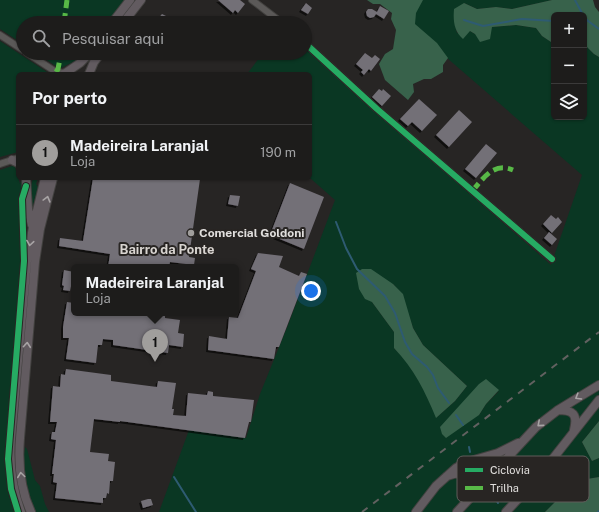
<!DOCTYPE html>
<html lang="pt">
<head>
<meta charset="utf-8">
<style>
  :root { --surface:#1d1c1b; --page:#252524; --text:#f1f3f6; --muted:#a0a1a3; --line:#3b3a3a; --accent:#a09e9c }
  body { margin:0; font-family:"Public Sans",sans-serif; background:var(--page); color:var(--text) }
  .controls { position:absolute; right:12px; top:12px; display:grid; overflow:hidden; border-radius:6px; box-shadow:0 1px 3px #0004 }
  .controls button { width:36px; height:36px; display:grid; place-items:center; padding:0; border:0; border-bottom:1px solid var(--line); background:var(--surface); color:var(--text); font:20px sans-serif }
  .you { position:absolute; left:311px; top:291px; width:14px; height:14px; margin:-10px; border:3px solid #fff; border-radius:50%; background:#1a73e8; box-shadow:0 0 0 6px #1a73e833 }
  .badge { display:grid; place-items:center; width:26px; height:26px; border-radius:50%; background:var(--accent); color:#111; font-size:13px; font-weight:700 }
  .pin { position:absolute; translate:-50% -33px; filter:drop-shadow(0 1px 2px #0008) }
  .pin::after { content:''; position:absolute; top:21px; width:14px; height:12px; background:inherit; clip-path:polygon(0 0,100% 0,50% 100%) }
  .popup { position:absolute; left:71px; top:264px; width:168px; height:52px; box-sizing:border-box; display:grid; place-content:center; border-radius:6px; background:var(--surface); filter:drop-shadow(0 1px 3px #0005); font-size:13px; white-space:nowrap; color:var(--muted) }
  .popup b { font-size:15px; color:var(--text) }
  .popup::after { content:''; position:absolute; left:50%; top:100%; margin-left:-8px; border:8px solid transparent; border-top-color:var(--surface) }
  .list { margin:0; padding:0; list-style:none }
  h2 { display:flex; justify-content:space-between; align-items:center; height:52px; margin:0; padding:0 16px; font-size:17px }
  h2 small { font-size:13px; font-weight:400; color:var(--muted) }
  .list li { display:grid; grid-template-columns:26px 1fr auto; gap:12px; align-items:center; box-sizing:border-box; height:56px; padding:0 16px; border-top:1px solid var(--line) }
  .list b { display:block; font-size:15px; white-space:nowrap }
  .list p { margin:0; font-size:13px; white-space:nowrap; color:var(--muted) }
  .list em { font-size:13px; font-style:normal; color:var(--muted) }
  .icon { flex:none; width:22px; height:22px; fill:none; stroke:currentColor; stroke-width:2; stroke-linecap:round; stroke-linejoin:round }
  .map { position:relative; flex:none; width:599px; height:512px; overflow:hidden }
  .search { position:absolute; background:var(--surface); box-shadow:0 1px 3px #0004; left:16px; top:16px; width:296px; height:44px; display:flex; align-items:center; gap:10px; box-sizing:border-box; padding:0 14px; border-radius:22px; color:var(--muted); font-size:15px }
  .panel { position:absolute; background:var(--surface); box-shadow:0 1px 3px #0004; left:16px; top:72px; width:296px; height:108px; border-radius:6px }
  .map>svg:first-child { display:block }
</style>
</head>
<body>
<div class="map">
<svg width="599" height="512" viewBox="0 0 599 512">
  <defs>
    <filter id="shadow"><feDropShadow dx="-2" dy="2" stdDeviation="0" flood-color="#0009"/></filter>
  </defs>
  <rect width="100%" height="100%" fill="#272524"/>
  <path fill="#0a3723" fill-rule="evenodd" d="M0 0H125L107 23H23V44L0 29Z
    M380 0H552L512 9 496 7 477 9 464 3 456 28 457 33 470 31 475 34 492 27 516 25 536 28 542 36 554 44V117H584V44L594 54 599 57V421L582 442 592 461 599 458V477L581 480 564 493 545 512H159L189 430 246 438 260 394 288 325 335 200 310 178V74H247L263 53H305V49L551 265 582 175ZM393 284 402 294 413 328 423 345 467 386 455 401 437 417 422 385 404 358 394 348V332L372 302ZM499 391 486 404 479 415 440 427Z
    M0 41 50 74H18V152L0 157Z
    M36 53H85L79 59 59 69V68Z
    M12 166 15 167 20 184 22 179 26 247 9 439 18 512H0V170Z
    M33 178H38L36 184 38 187 32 209 31 187Z
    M48 178H50L16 438 22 499 27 512H24L15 478 14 449 30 262Z
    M25 447 27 449 35 480 40 486 45 504 49 512H36C28 493 21 468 25 447Z"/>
  <path fill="#38624b" d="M367 0H423L416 13 415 24 437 43 448 58 443 65V72L431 79H424L413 84 414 92 408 100 385 80 379 64 385 54 393 49 396 30 391 19 392 13 380 4H373Z
    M552 0H593L595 7 599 12V57L594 54 584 44V15H554V44L542 36 536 28 516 25 492 27 490 39 480 42 475 34 470 31 463 39C454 31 453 21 454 9L464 3 477 9 496 7 512 9Z
    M362 269H371L393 284 403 294 413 328 423 345 467 386 455 401 436 418C425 391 414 369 394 348V332L372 302 365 299 359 289 356 273Z
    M486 379 499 390 486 404 479 415 446 438 442 434 440 427 479 384Z
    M599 421V458L592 461 582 442Z
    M599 477V512H545L564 493 581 480Z"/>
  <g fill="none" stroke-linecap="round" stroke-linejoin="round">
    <path stroke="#2e5b72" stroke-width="2" d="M575 0 583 15
      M584 17 588 21 599 29
      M464 20 483 26 522 19 554 21
      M336 222 346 248 357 269 385 296 395 313 405 342 412 354 427 367 433 375 438 388 449 403
      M456 415 463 425
      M469 447 470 452
      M174 477 196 512
      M493 494 498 503
      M598 512 599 511"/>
  </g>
  <path fill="#736f77" filter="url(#shadow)" d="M218 0H240L245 4 238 13 235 10 233 13Z
    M306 3 312 8 308 14 301 10Z
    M380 6 389 11 384 19 376 14 374 17 370 18 367 16 366 12 368 9H372L377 12Z
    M162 14 166 16 173 23H154Z
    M365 53 372 58 375 55 380 59 371 71 369 69 364 75 361 72 363 70 356 64Z
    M379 89 382 91 383 89 391 96 382 106 372 97Z
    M419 99 437 115 422 131 412 122 408 126 400 119Z
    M459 110 472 122 449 147 436 135Z
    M486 144 497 153 476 178 465 169Z
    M93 178 200 179 189 257 195 258 194 265 170 262 169 267H108L110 254 59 246 60 238 83 241Z
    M290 183 324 197 304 249 270 235Z
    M230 195 240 196 238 206 228 204Z
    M551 215 556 219 558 217 562 222 552 233 543 224Z
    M549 232 557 239 552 245 544 238Z
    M258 253 283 256 279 267 299 276 301 272 307 274 279 347H276L274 359 208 350 209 336 227 339 229 317 238 318 256 271 251 269Z
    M64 270 74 272 70 291 63 290 64 286 62 285Z
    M67 302 74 303V313H146L165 315V318L180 320 178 333 184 334 183 347 169 345 168 353 113 345V340L103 339 102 345H98L96 363 66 359 69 338H63V327Z
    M66 369 111 375V381L157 387 158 381 176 383 172 409H174L173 415 186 416 188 393 207 395 208 391 213 392V396L254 400 251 422H249L245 438 120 421V422L94 419 90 452 109 454 108 461 115 462 113 481H110L109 494 107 493 106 498H103V503L55 498 57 483 53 482 54 474H52L56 440 51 439 52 432H55L57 422H50L53 386 60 387 61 374 65 375Z
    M148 499H151L153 505 143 508 141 501Z"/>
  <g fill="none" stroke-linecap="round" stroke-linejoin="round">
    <g stroke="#42413f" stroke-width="8">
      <path id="minor" d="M252 0 282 23
        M0 35 23 50
        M305 43 377 109 552 259
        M27 53 56 72 65 73
        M0 164 18 158"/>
    </g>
    <g stroke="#42413f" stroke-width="10">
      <path id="major" d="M112 23 130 0
        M123 23 141 0
        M64 74 80 63 90 53
        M89 74 94 62 101 53
        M12 160 18 163
        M26 178 28 209 32 225
        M558 410C573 410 578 414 574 430
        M447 476C466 469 477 476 469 496
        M21 512C12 488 9 464 11 439L27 261 33 227 45 178
        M31 512C20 489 18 463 20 438L35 262 40 229 53 178
        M416 512 436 486 456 468 467 462 498 453 518 443
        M457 512 536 427 558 410 599 385
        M506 512 540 475 599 400"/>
    </g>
    <use href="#minor" stroke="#5b5958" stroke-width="6"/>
    <use href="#major" stroke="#625b60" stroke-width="8"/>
    <path stroke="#626160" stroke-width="2" stroke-dasharray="7 7" stroke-linecap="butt" d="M362 512 599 332"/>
    <path stroke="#58b947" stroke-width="5" stroke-dasharray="10 5" stroke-linecap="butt" d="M64 23 67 0
      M56 72 58 69 61 53
      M472 191C484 178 493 162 513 170"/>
    <g stroke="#282523" stroke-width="8">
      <path id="cycleway" d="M305 43 377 109 552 259
        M18 512 11 489 8 459 24 261 22 199 26 186"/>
    </g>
    <use href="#cycleway" stroke="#26ab63" stroke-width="6"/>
  </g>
  <defs><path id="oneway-chevron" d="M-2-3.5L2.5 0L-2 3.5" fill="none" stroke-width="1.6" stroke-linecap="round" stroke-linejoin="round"/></defs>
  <g stroke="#a8a4a5">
    <use href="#oneway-chevron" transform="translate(47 199) rotate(-75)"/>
    <use href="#oneway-chevron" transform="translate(30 243) rotate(99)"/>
    <use href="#oneway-chevron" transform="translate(27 345) rotate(-85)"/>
    <use href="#oneway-chevron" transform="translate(578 397) rotate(149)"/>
    <use href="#oneway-chevron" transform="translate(540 424) rotate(139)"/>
    <use href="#oneway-chevron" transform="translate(21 475) rotate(-98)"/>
  </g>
  <circle fill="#a09e9c" stroke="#282523" stroke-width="1.5" cx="191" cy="233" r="4"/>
  <g text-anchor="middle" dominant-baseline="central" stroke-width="4" stroke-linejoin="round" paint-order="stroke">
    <g font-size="12" font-weight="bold" fill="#e1dfdd" stroke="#282523" text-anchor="start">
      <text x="199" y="233">Comercial Goldoni</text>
    </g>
    <g font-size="13" font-weight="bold" fill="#d9d5d1" stroke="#282523">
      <text x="167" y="249">Bairro da Ponte</text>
    </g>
  </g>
  <rect x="457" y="456" width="132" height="46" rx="6" fill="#282523" stroke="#605d5b" stroke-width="1"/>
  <rect x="465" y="468" width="18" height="4" fill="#26ab63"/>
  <rect x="465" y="486" width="18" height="4" fill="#58b947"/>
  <g font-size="11" fill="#e1dfdd">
    <text x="490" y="474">Ciclovia</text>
    <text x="490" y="492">Trilha</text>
  </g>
</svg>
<div class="controls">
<button>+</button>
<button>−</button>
<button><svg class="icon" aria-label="layers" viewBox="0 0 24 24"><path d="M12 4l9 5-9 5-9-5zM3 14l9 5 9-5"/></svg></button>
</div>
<div class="you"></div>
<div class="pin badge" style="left:155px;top:362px">1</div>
<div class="popup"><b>Madeireira Laranjal</b>Loja</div>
<div class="search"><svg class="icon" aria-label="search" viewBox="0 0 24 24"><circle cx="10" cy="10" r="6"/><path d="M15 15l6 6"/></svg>Pesquisar aqui</div>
<section class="panel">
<h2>Por perto<small></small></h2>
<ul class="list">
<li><span class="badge">1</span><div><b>Madeireira Laranjal</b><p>Loja</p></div><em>190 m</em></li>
</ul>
</section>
</div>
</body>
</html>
